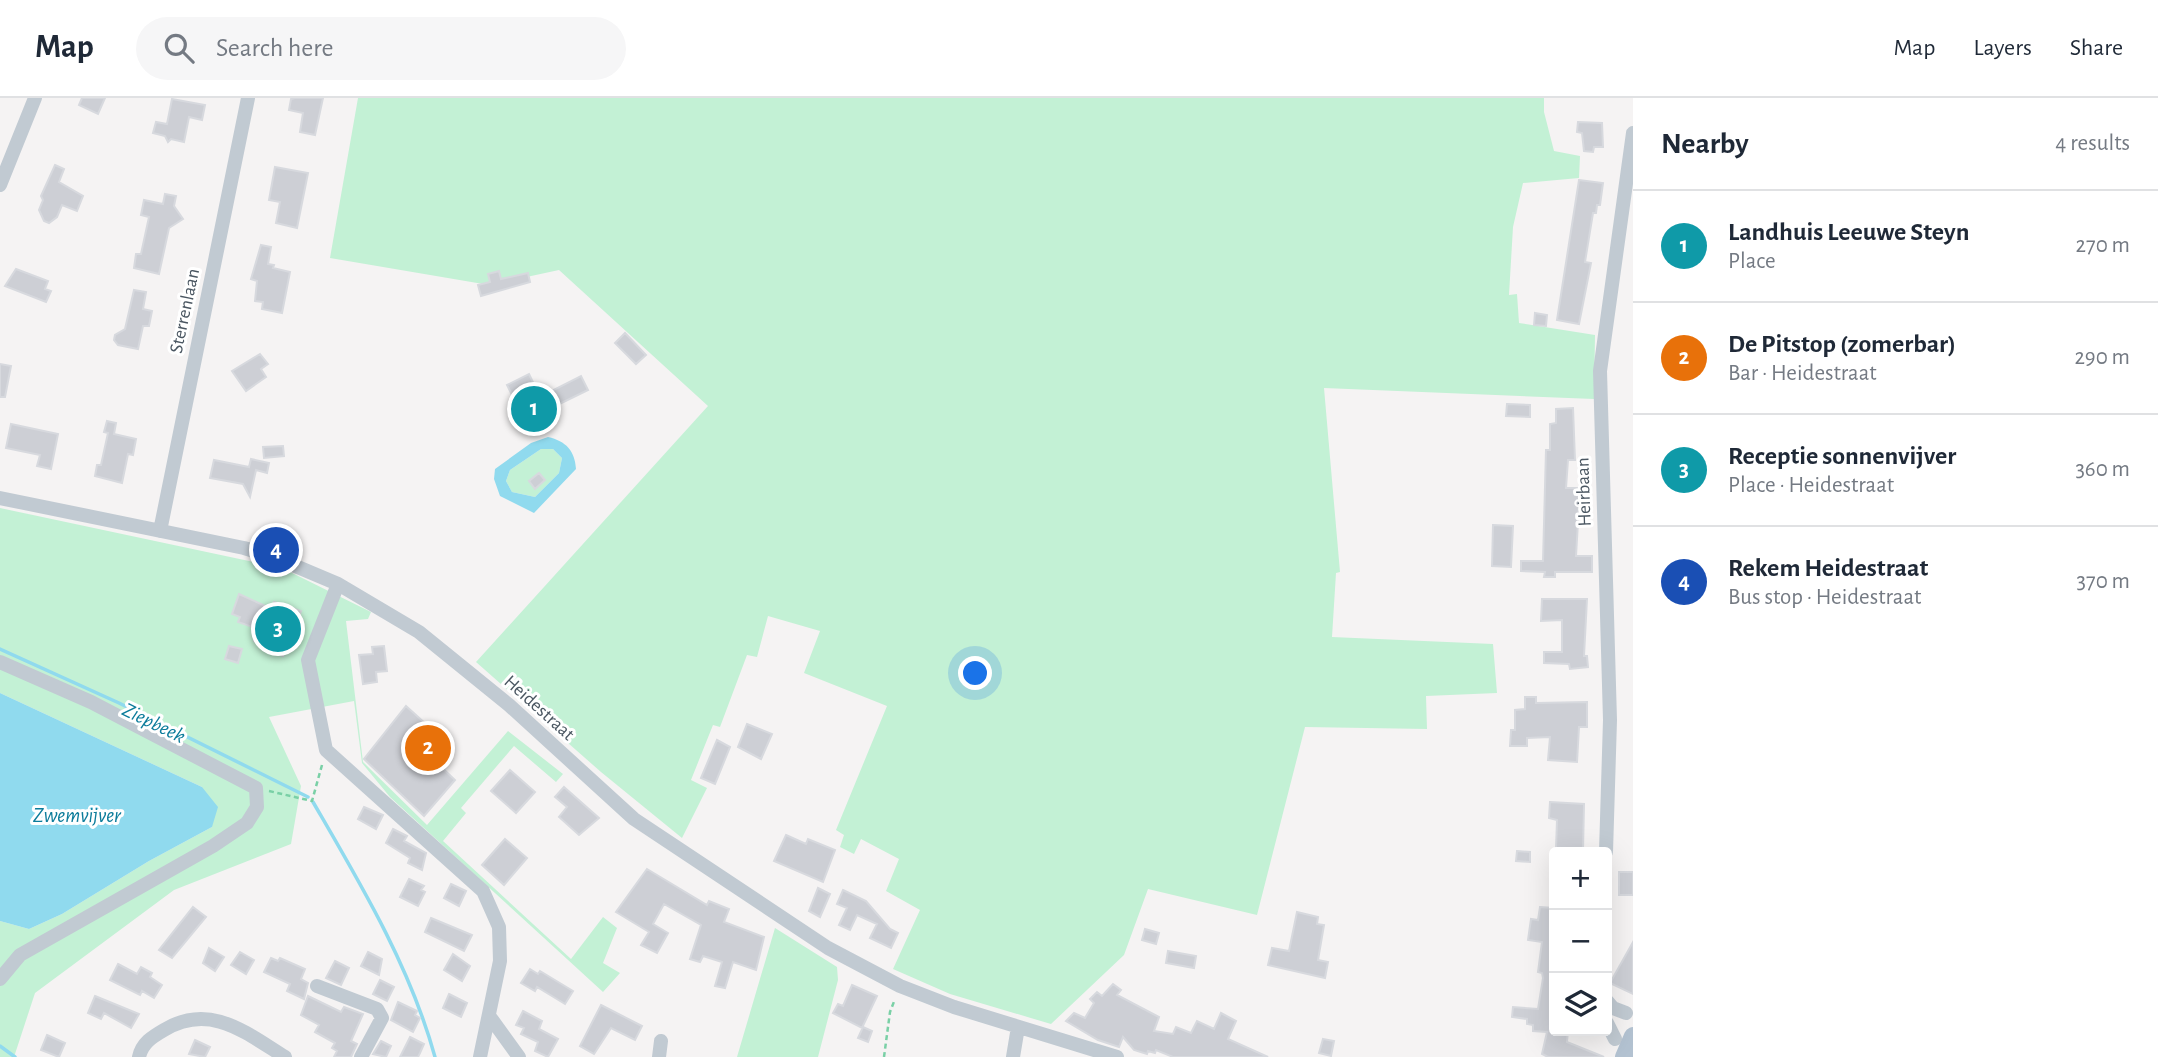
<!DOCTYPE html>
<html lang="en">
<head>
<meta charset="utf-8">
<style>
  :root { --surface:#fff; --page:#f6f6f7; --text:#1f2937; --muted:#747a83; --line:#e0e1e3; --accent:#1a73e8 }
  body { margin:0; font-family:"Alegreya Sans",sans-serif; background:var(--page); color:var(--text) }
  .controls { position:absolute; right:21px; bottom:21px; display:grid; overflow:hidden; border-radius:7px; box-shadow:0 7px 28px #0002 }
  .controls button { width:63px; height:63px; display:grid; place-items:center; padding:0; border:0; border-bottom:2px solid var(--line); background:var(--surface); color:var(--text); font:35px sans-serif }
  .you { position:absolute; left:976px; top:576px; width:24px; height:24px; margin:-18px; border:5px solid #fff; border-radius:50%; background:#1a73e8; box-shadow:0 0 0 10px #1a73e833 }
  .badge { display:grid; place-items:center; width:46px; height:46px; border-radius:50%; background:var(--accent); color:#fff; font-size:23px; font-weight:700 }
  .pin { position:absolute; translate:-50% -50%; border:4px solid #fff; box-shadow:0 2px 7px #0006 }
  .list { margin:0; padding:0; list-style:none }
  h2 { display:flex; justify-content:space-between; align-items:center; height:91px; margin:0; padding:0 28px; font-size:30px }
  h2 small { font-size:23px; font-weight:400; color:var(--muted) }
  .list li { display:grid; grid-template-columns:46px 1fr auto; gap:21px; align-items:center; box-sizing:border-box; height:112px; padding:0 28px; border-top:2px solid var(--line) }
  .list b { display:block; font-size:26px; white-space:nowrap }
  .list p { margin:0; font-size:23px; white-space:nowrap; color:var(--muted) }
  .list em { font-size:23px; font-style:normal; color:var(--muted) }
  .icon { flex:none; width:38px; height:38px; fill:none; stroke:currentColor; stroke-width:2; stroke-linecap:round; stroke-linejoin:round }
  .map { position:relative; flex:none; width:1633px; height:959px; overflow:hidden }
  header { display:flex; align-items:center; gap:42px; box-sizing:border-box; height:98px; padding:0 35px; background:var(--surface); border-bottom:2px solid var(--line) }
  header strong { font-size:33px }
  nav { display:flex; gap:38px; margin-inline-start:auto; font-size:24px }
  .search { width:490px; height:63px; background:var(--page); display:flex; align-items:center; gap:18px; box-sizing:border-box; padding:0 24px; border-radius:38px; color:var(--muted); font-size:26px }
  main { display:flex }
  aside { flex:1; background:var(--surface) }
  .map>svg:first-child { display:block }
</style>
</head>
<body>
<header>
<strong>Map</strong>
<div class="search"><svg class="icon" aria-label="search" viewBox="0 0 24 24"><circle cx="10" cy="10" r="6"/><path d="M15 15l6 6"/></svg>Search here</div>
<nav><a>Map</a><a>Layers</a><a>Share</a></nav>
</header>
<main>
<div class="map">
<svg width="1633" height="959" viewBox="0 0 1633 959">
  <rect width="100%" height="100%" fill="#f5f3f3"/>
  <path fill="#c3f1d5" d="M358 0H1544V14L1554 53 1580 58 1579 80 1523 85 1513 129 1509 197 1517 196 1519 225 1595 237 1594 301 1324 290 1340 474 1336 475 1332 539 1493 546 1497 595 1426 598 1427 631 1305 629 1257 817 1148 791 1124 857 1051 926 950 896 893 871 920 812 886 793 899 761 861 741 854 756 840 749 844 737 836 732 887 608 804 575 820 533 768 518 757 559 747 557 720 629 713 627 691 682 707 690 682 740 601 674 476 564 708 308 559 172 489 187 330 160Z
    M541 351H553L562 360 559 375 535 399 512 394 506 383 510 372Z
    M0 410 282 470 371 514 368 521 346 523 363 664 427 727 508 633 563 676 556 684 514 648 461 710 466 715 443 743 571 861 603 819 617 830 603 865 620 875 603 894 390 699 362 665 354 603 269 619 301 688 291 746 174 792 35 895 14 959H0V823L29 831 62 816 149 763 212 729 202 689 0 595Z
    M775 830 837 869 838 882 818 959H737Z"/>
  <path fill="#90daee" fill-rule="evenodd" d="M548 339C566 343 575 353 576 371L534 415 500 398 494 381 495 371 531 345ZM541 351H553L562 360 559 375 535 399 512 394 506 383 510 372Z
    M0 595 202 689 218 709 212 729 149 763 62 816 29 831 0 823Z"/>
  <g fill="none" stroke-linecap="round" stroke-linejoin="round">
    <path stroke="#90daee" stroke-width="3.5" d="M0 551 119 605 308 699
      M313 704C360 785 410 868 435 959
      M0 948 15 959"/>
  </g>
  <path fill="#cdcfd5" stroke="#d7d9de" stroke-width="2" d="M82 0H105L98 16 79 7Z
    M295 0H323L315 37 300 34 303 15 289 12 291 1Z
    M172 1 205 7 202 22 189 19 184 44 171 41 168 44 165 38 153 35 156 24 167 26Z
    M1578 24 1602 25 1603 49H1594L1593 54 1584 53 1582 35 1577 34Z
    M55 67 64 71 59 84 83 98 77 113 62 107 57 119 49 125 44 123 39 112 43 102 41 98Z
    M275 69 308 75 297 130 276 125 280 104 269 102Z
    M1579 82 1603 85 1600 107H1597L1596 115H1593L1585 164 1591 165 1579 226 1557 222Z
    M165 96 176 98 174 108 183 121 169 130 159 176 134 170 136 156H141L149 119 141 117 144 102 163 106Z
    M261 147 271 149 268 166 274 167 273 170 290 174 282 215 262 211 263 204 255 203 257 183 251 181Z
    M16 171 48 183 45 191 51 193 46 204 5 188Z
    M499 173 501 181 528 175 530 184 481 198 478 187 490 184 488 176Z
    M134 192 146 194 143 211 152 213 149 228H143L138 251 118 247 114 242 115 237 125 231Z
    M1535 215 1547 217 1546 228 1534 227Z
    M625 235 646 257 636 266 615 245Z
    M260 256 268 266 261 271 266 279 246 293 232 273Z
    M0 266 11 268 5 299H0Z
    M529 276 540 299 581 278 588 292 525 323 507 287Z
    M1507 306 1530 307V319L1506 318Z
    M1573 310 1575 362H1568L1566 390H1580L1576 458H1592V474H1555V479H1544L1545 474 1521 473V463H1543L1546 352H1550V326L1556 325V311Z
    M107 323 116 325 114 336 136 341 133 357 128 356 122 385 95 378 97 367H101L108 335 104 334Z
    M11 326 58 336 51 371 37 368 40 357 6 350Z
    M283 348 284 358 264 360 263 349Z
    M251 361 269 365 267 375 256 372 250 399 243 386 210 380 214 362 249 369Z
    M539 375 545 382 535 391 529 383Z
    M1493 427 1513 428 1511 469 1492 468Z
    M239 496 272 511 274 504 301 513 283 558 254 543 258 531 238 524 240 519 232 516Z
    M1542 501H1587L1584 558H1587L1588 569 1570 571 1569 566 1544 565V554H1562V522L1541 523Z
    M229 548 242 551 238 565 225 561Z
    M384 548 387 573 376 574 377 584 363 586 359 557 373 556 372 549Z
    M1525 599H1536V605L1587 604V629H1579L1577 664 1548 662 1550 639 1527 640V648H1510L1511 632H1515V612L1525 611Z
    M406 608 426 626 418 635 442 657 436 664 455 682 424 718 364 661Z
    M747 626 772 636 761 661 738 649Z
    M717 642 730 649 715 686 701 680Z
    M510 672 535 694 516 715 491 693Z
    M564 689 599 720 579 737 559 719 567 709 555 699Z
    M1550 704 1584 706 1583 753 1556 751 1557 722 1549 720Z
    M364 709 383 717 376 731 358 721Z
    M393 731 407 738 404 743 426 755 422 772 408 765 410 760 386 745Z
    M786 737 806 746 808 741 835 752 823 784 774 763Z
    M505 741 527 760 504 787 482 767Z
    M1517 753 1530 754V764L1516 763Z
    M647 771 707 807 709 803 729 811 724 824 764 839 756 872 733 864 725 890 715 888 722 864 703 858 700 864 690 861 701 827 664 806 653 826 668 835 657 855 641 847 649 834 616 814Z
    M1619 774H1633V797H1619Z
    M409 781 424 788 421 792 425 794 418 808 400 799Z
    M451 786 466 793 459 808 444 800Z
    M818 790 830 796 820 819 809 813Z
    M843 792 866 803 890 831 898 835 891 850 870 840 877 826 857 817 850 832 839 827 847 810 837 806Z
    M193 809 206 819 172 860 159 852Z
    M1540 809 1554 810V933H1568L1567 944 1604 959H1548L1542 956 1547 934 1533 933V927L1527 926V921L1512 919 1513 909 1538 911 1543 880 1542 875 1538 874 1542 844 1528 842 1531 821 1538 822Z
    M1297 814 1318 819 1317 826 1324 827 1318 862 1328 864 1325 880 1268 867 1272 850 1289 853Z
    M431 820 472 837 464 853 425 834Z
    M1145 831 1159 835 1156 846 1142 842Z
    M1633 844V896L1610 885Z
    M209 850 224 859 215 873 203 865Z
    M1168 853 1196 858 1194 870 1166 865Z
    M240 854 254 862 246 876 231 867Z
    M368 854 382 861 379 877 361 868Z
    M453 856 470 868 462 883 444 872Z
    M271 860 278 863 280 860 305 871 301 881 308 885 304 901 287 893 290 886 264 874Z
    M335 863 349 870 341 887 326 880Z
    M118 866 137 876 141 869 152 875 150 879 162 887 154 900 142 893 140 897 110 882Z
    M530 871 538 876 540 873 573 893 565 906 537 889 535 893 521 885Z
    M380 882 394 889 387 903 373 896Z
    M1113 886 1121 892 1117 897 1159 919 1154 933 1173 936 1176 929 1191 935 1197 923 1214 931 1221 915 1236 923 1228 941 1268 959H1173L1156 952 1155 955 1148 953 1147 956 1134 952 1123 939 1119 949 1098 942 1066 923 1074 915 1085 920 1094 905 1090 901 1097 894 1102 898Z
    M852 887 877 898 862 930 833 915 838 906 843 908Z
    M449 896 467 905 461 919 443 910Z
    M95 898 139 916 131 930 104 915 101 921 88 915Z
    M308 898 341 914 344 909 363 916 351 943 357 946 351 959H334L337 953 332 950 335 945 315 934 319 927 301 917Z
    M398 904 417 913 415 917 420 920 413 934 391 922Z
    M601 907 642 928 635 942 611 930 594 956 580 948Z
    M523 913 542 923 539 931 558 941 548 959 535 953 538 944 521 936 524 930 516 927Z
    M863 929 872 933 868 944 858 940Z
    M47 937 65 945 59 959 41 952Z
    M410 939 424 946 420 955 418 959H400Z
    M1323 941 1334 943 1331 958 1319 955Z
    M195 942 210 949 205 959 189 956Z
    M381 943 391 948 386 959 373 956Z"/>
  <g fill="none" stroke-linecap="round" stroke-linejoin="round">
    <path stroke="#7ad0a6" stroke-width="2.5" stroke-dasharray="5 3.5" stroke-linecap="butt" d="M269 693 312 703 322 667
      M884 959 890 914 895 901"/>
    <path stroke="#c1cad2" stroke-width="14" d="M0 87 35 0
      M0 400 244 450 274 459 338 486 419 534 509 607 634 721 828 850 900 888 954 909 1117 959
      M160 433 248 0
      M338 486 308 562 326 652 483 793 499 829 500 863 480 959
      M0 564 91 604 256 690 257 709 247 725 213 748 20 857 0 881
      M1606 754 1610 622 1600 273 1633 35
      M317 888 377 911 382 920 361 959
      M1607 903 1613 910 1626 915
      M490 919 519 959
      M1607 925 1615 941
      M139 959C142 945 152 939 164 932 210 904 246 935 285 959
      M659 959 661 943
      M1013 959 1018 929"/>
    <path stroke="#b3c2d1" stroke-width="18" d="M1624 959 1633 938"/>
  </g>
  <g text-anchor="middle" dominant-baseline="central" stroke-width="6" stroke-linejoin="round" paint-order="stroke">
    <g font-size="19" fill="#4a5661" stroke="#fff">
      <text transform="translate(185 213) rotate(-78)">Sterrenlaan</text>
      <text transform="translate(1584 394) rotate(-92)">Heirbaan</text>
      <text transform="translate(539 610) rotate(42)">Heidestraat</text>
    </g>
    <g font-size="21" font-style="italic" fill="#0c7c9b" stroke="#fff">
      <text transform="translate(154 625) rotate(26)">Ziepbeek</text>
      <text x="77" y="717">Zwemvijver</text>
    </g>
  </g>
</svg>
<div class="controls">
<button>+</button>
<button>−</button>
<button><svg class="icon" aria-label="layers" viewBox="0 0 24 24"><path d="M12 4l9 5-9 5-9-5zM3 14l9 5 9-5"/></svg></button>
</div>
<div class="you"></div>
<div class="pin badge" style="left:534px;top:311px;background:#0f9aa8">1</div>
<div class="pin badge" style="left:428px;top:650px;background:#e8710a">2</div>
<div class="pin badge" style="left:278px;top:531px;background:#0f9aa8">3</div>
<div class="pin badge" style="left:276px;top:452px;background:#1a4fb4">4</div>
</div>
<aside>
<h2>Nearby<small>4 results</small></h2>
<ul class="list">
<li><span class="badge" style="background:#0f9aa8">1</span><div><b>Landhuis Leeuwe Steyn</b><p>Place</p></div><em>270 m</em></li>
<li><span class="badge" style="background:#e8710a">2</span><div><b>De Pitstop (zomerbar)</b><p>Bar · Heidestraat</p></div><em>290 m</em></li>
<li><span class="badge" style="background:#0f9aa8">3</span><div><b>Receptie sonnenvijver</b><p>Place · Heidestraat</p></div><em>360 m</em></li>
<li><span class="badge" style="background:#1a4fb4">4</span><div><b>Rekem Heidestraat</b><p>Bus stop · Heidestraat</p></div><em>370 m</em></li>
</ul>
</aside>
</main>
</body>
</html>
